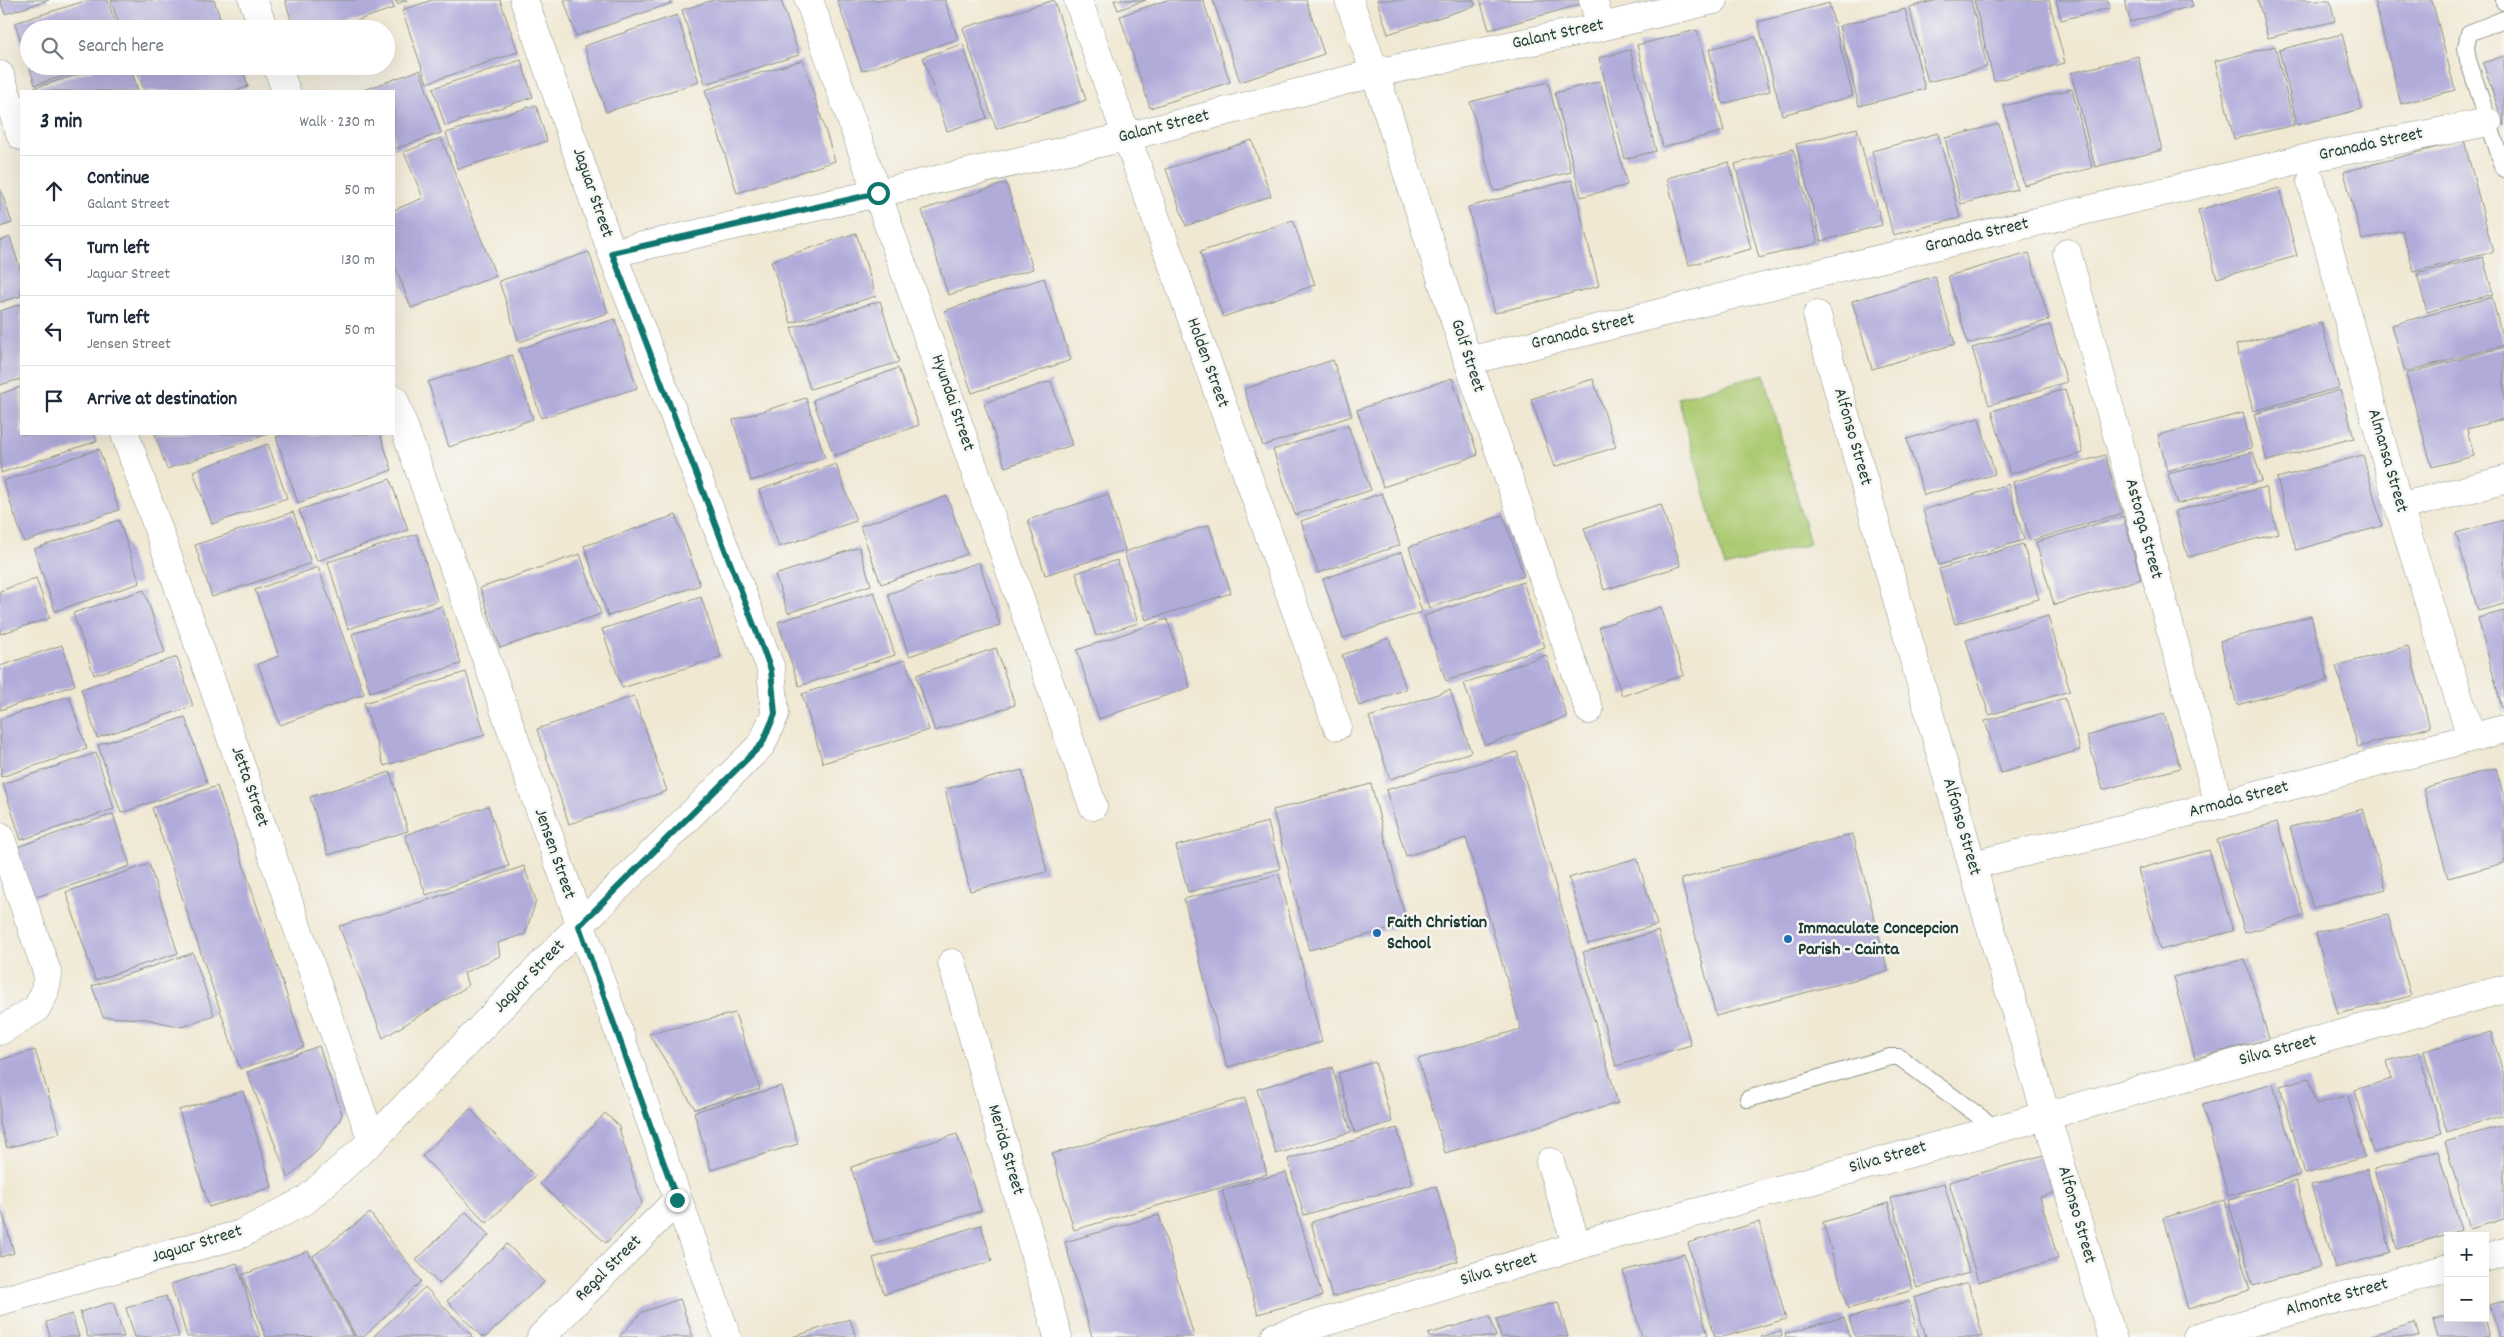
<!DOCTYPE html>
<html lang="en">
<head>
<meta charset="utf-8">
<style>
  :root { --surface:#fff; --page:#f6f6f7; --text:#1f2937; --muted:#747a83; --line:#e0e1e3 }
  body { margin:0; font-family:Dekko,sans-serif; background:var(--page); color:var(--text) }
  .controls { position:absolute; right:15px; bottom:15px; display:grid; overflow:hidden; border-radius:0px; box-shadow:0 5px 20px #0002 }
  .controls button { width:45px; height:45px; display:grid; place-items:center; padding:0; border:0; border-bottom:1px solid var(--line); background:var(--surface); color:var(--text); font:25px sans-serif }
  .stop { position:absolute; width:15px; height:15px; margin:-11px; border:4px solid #0f766e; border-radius:50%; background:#fff }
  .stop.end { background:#0f766e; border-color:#fff; box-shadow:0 1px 5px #0008 }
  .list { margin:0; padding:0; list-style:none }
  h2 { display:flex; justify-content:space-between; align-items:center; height:65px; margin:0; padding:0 20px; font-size:21px }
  h2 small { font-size:16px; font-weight:400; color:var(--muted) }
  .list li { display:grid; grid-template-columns:32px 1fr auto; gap:15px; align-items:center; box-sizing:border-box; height:70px; padding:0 20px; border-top:1px solid var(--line) }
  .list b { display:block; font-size:19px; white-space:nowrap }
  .list p { margin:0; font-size:16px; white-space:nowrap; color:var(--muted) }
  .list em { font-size:16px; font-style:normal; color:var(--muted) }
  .icon { flex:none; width:28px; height:28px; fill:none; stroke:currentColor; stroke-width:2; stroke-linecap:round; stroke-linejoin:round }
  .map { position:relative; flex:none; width:2504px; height:1337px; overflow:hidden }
  .search { position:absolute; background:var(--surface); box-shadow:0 5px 20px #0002; left:20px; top:20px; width:375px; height:55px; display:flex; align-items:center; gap:12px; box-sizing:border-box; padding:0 18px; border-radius:28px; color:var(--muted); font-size:19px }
  .panel { position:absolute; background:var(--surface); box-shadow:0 5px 20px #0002; left:20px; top:90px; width:375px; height:345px; border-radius:0px }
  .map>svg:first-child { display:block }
</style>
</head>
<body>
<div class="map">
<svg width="2504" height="1337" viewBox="0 0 2504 1337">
  <rect width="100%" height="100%" fill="#f6f6f2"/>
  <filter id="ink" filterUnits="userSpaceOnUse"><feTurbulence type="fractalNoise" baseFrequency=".02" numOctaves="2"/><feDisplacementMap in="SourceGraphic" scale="10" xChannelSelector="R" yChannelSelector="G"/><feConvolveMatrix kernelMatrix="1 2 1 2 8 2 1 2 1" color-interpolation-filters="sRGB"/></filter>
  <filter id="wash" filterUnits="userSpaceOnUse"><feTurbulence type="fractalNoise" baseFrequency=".0096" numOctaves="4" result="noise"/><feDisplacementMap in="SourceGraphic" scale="20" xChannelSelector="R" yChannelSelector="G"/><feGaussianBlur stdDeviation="1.12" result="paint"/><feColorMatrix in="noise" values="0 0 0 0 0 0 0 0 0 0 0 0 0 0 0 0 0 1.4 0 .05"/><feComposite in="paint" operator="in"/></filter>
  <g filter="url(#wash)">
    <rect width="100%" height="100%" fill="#f0e8d3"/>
    <path fill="#abca71" stroke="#658452" d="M1764 374 1810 544 1725 567 1678 398Z"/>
    <g id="blocks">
      <path fill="#b1abda" d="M0 0H49L5 14Z
        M88 0H108L117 29H29L28 64 15 23Z
        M111 0H214L222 24 208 29H120Z
        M285 0H391L394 8 332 29H294Z
        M395 0H407L397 4Z
        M432 0H500L518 52 427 83 402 10Z
        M564 0H671L672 3 576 36Z
        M713 0H781L799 55 705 84 682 10Z
        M837 0H945L958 39 862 71Z
        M1054 0 1086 100 996 129 963 28Z
        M1114 0H1146L1118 10Z
        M1167 0H1203L1230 82 1150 108 1120 16Z
        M1213 0H1306L1324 54 1240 82Z
        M1377 0H1473L1475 6 1388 34Z
        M1480 0H1585L1586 3 1489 30Z
        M1938 0H1971L1987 67 1928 82 1909 7Z
        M1974 0H2049L2065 63 1994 81Z
        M2056 0H2108L2110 8 2061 20Z
        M2125 0H2191L2193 6 2130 22Z
        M2258 0H2330L2335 21 2268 38Z
        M2374 0H2432L2455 90 2401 104Z
        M1829 3 1853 96 1782 115 1758 22Z
        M1905 9 1925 89 1859 106 1839 26Z
        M677 15 699 82 606 112 584 46Z
        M1697 30 1724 131 1663 147 1637 45Z
        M2342 34 2362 109 2297 125 2279 50Z
        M1756 37 1770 91 1723 104 1709 49Z
        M963 44 987 118 947 131 923 57Z
        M2275 46 2294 125 2234 139 2215 61Z
        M1630 50 1656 151 1625 159 1599 58Z
        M2138 56 2162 150 2095 167 2071 73Z
        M2504 56V126L2483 63Z
        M521 60 533 97 445 126 433 88Z
        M803 60 835 161 737 193 705 90Z
        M29 66H92V67L35 85Z
        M105 66H130L138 91H35L34 88Z
        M136 66H242L248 87 234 91H144Z
        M420 70 441 133 394 149V91H361Z
        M1600 81 1627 185 1581 197 1555 93Z
        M1548 82 1571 172 1494 191 1470 102Z
        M2072 89 2092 168 2024 185 2004 106Z
        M536 105 547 141 458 169 446 133Z
        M1999 124 2017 189 1961 204 1945 138Z
        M1857 128 1882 225 1821 241 1796 144Z
        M1938 133 1960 218 1893 235 1872 151Z
        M441 138 496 276 411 308 394 263V210L423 198 404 152Z
        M1252 140 1271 196 1186 226 1166 169Z
        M2464 140 2493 252 2414 272 2402 230 2362 240 2344 172Z
        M1793 149 1818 243 1759 258 1735 164Z
        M1729 162 1751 249 1689 265 1667 178Z
        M1572 180 1599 286 1495 313 1468 207Z
        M1006 183 1033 269 948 295 922 210Z
        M0 188 12 223 0 227Z
        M2279 188 2297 256 2217 278 2198 210Z
        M1293 220 1315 285 1223 317 1200 252Z
        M856 233 876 296 791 323 771 261Z
        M10 237 21 272V296L0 302V241Z
        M589 252 608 313 519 342 499 281Z
        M2029 253 2049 320 1968 344 1948 276Z
        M2483 257 2493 294 2427 312 2417 274Z
        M1935 276 1955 344 1872 369 1852 301Z
        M1044 278 1071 360 972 393 944 311Z
        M2492 297 2504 345 2405 372 2392 325Z
        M880 301 899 362 810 389 791 328Z
        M21 304V379L0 385V311Z
        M615 319 637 388 541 418 519 349Z
        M2321 322 2339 388 2253 411 2236 345Z
        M2050 325 2067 382 1989 405 1972 348Z
        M2504 347V419L2467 429 2474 456 2432 467 2406 374Z
        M512 355 533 419 449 447 428 382Z
        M1333 360 1352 416 1263 446 1244 389Z
        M898 368 919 425 834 456 813 400Z
        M1452 378 1478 455 1383 487 1357 410Z
        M1593 379 1616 447 1554 467 1531 399Z
        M1051 381 1072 445 1005 467 984 403Z
        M21 387V434H94L97 441 1 473 0 394Z
        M2065 389 2083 453 2010 474 1992 411Z
        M2341 390 2354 438 2267 461 2254 414Z
        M806 398 825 458 751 481 733 420Z
        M2243 413 2252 448 2167 471 2158 435Z
        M1979 418 1995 474 1924 495 1907 439Z
        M1348 425 1371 490 1295 515 1273 450Z
        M158 434H268L167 469 155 435Z
        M285 434H380L392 470 298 503 276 437Z
        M268 444 287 498 212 524 193 471Z
        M99 449 119 510 24 542 3 481Z
        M2253 452 2262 481 2177 504 2168 474Z
        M2105 455 2122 513 2030 541 2013 482Z
        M2363 455 2382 526 2296 550 2277 478Z
        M836 464 856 521 779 547 759 490Z
        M390 479 408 530 317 561 299 510Z
        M2008 484 2024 540 1939 565 1923 510Z
        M2265 487 2278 533 2188 557 2175 511Z
        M1382 493 1400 545 1318 573 1301 521Z
        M1108 494 1125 550 1045 575 1028 520Z
        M947 496 967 554 881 584 860 526Z
        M1661 504 1681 566 1604 590 1584 528Z
        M293 512 311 563 212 597 195 545Z
        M676 515 700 585 608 616 584 546Z
        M1503 515 1524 576 1429 608 1409 547Z
        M2123 516 2141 579 2054 605 2036 542Z
        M119 520 140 583 55 611 34 549Z
        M2504 520V604L2478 611 2456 533Z
        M1209 525 1231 593 1146 620 1124 552Z
        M417 534 437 601 348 629 328 562Z
        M2023 544 2039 599 1955 624 1939 569Z
        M859 547 871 585 788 613 775 575Z
        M1402 552 1422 612 1343 638 1323 579Z
        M580 554 601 614 500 648 480 588Z
        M1117 560 1138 623 1096 636 1076 573Z
        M979 562 1000 625 909 656 888 594Z
        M318 567 364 694 280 725 258 664 279 656 255 590Z
        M36 578 50 618 0 634V591Z
        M1523 582 1545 647 1446 681 1424 616Z
        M144 590 165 652 94 675 73 613Z
        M874 592 895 655 799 686 778 622Z
        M701 597 721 657 622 688 602 629Z
        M442 606 461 664 370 692 352 634Z
        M1661 607 1684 675 1622 696 1599 627Z
        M2504 611V712H2503L2478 618Z
        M2048 616 2070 691 1989 715 1966 640Z
        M2311 616 2328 680 2237 705 2220 641Z
        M1167 619 1190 687 1099 719 1077 650Z
        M1389 638 1406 689 1359 706 1342 655Z
        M62 645 75 685 0 710V666Z
        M2408 646 2430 727 2358 747 2336 666Z
        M996 648 1015 705 935 731 916 675Z
        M1546 655 1567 717 1485 745 1464 683Z
        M177 657 193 706 97 738 81 689Z
        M905 660 929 730 823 763 802 694Z
        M466 672 485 735 384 766 364 703Z
        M1450 690 1471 752 1390 779 1369 717Z
        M69 696 87 749 1 777 0 719Z
        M634 696 667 791 569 824 537 729Z
        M2065 698 2080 750 2001 773 1985 721Z
        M2164 714 2180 768 2103 790 2087 736Z
        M185 717 207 783 121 813 98 745Z
        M1517 752 1618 1103 1445 1153 1418 1059 1521 1029 1466 838 1406 856 1386 790Z
        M96 753 114 809 21 840 3 784Z
        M2496 768 2504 797V863L2448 878 2423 788Z
        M1022 770 1047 872 970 891 945 789Z
        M390 772 408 831 328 855 310 797Z
        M1371 784 1407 925 1309 950 1273 810Z
        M217 786 304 1047 240 1069 152 808Z
        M488 806 509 866 426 895 405 835Z
        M2363 809 2386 889 2313 908 2290 827Z
        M113 814 130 866 33 898 17 847Z
        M1268 822 1280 869 1188 892 1176 846Z
        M2277 822 2304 916 2245 933 2217 840Z
        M1853 834 1888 971 1716 1016 1681 879Z
        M2209 850 2233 931 2160 950 2138 869Z
        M1637 858 1657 925 1588 944 1569 878Z
        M149 864 178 953 95 980 66 892Z
        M524 866 536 901 525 934 498 943 500 956 464 973 468 986 383 1038 339 926 431 899Z
        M1279 874 1322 1042 1227 1067 1184 899Z
        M2388 915 2411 996 2338 1014 2316 933Z
        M1658 931 1691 1045 1616 1066 1583 952Z
        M193 953 214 1015 182 1027 146 1019 103 1017 92 986Z
        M2245 959 2269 1039 2195 1058 2173 977Z
        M735 1013 760 1089 695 1109 649 1034Z
        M2491 1032 2504 1075V1115L2447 1132 2424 1051Z
        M319 1046 342 1114 338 1123 318 1150 288 1178 247 1072Z
        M35 1050 60 1133 7 1148 0 1124V1060Z
        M2419 1052 2442 1133 2373 1153 2355 1090 2392 1079 2387 1061Z
        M1375 1062 1392 1122 1355 1133 1338 1073Z
        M1332 1067 1351 1132 1276 1154 1257 1089Z
        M2309 1078 2316 1104 2348 1095 2365 1157 2305 1174 2280 1086Z
        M2273 1084 2300 1175 2228 1196 2202 1105Z
        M781 1086 798 1144 711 1170 694 1112Z
        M243 1091 272 1187 209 1207 179 1110Z
        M1245 1098 1267 1174 1074 1230 1052 1154Z
        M470 1109 535 1176 487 1223 422 1156Z
        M605 1113 618 1125 642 1204 606 1243 540 1184Z
        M2504 1125V1219L2470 1229 2445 1142Z
        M1397 1128 1413 1184 1304 1215 1288 1159Z
        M957 1134 981 1211 874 1243 851 1167Z
        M2438 1151 2461 1230 2397 1249 2374 1169Z
        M2051 1153 2062 1191 2040 1197 2058 1259 1978 1282 1949 1182Z
        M2367 1169 2391 1252 2335 1268 2311 1185Z
        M1286 1172 1322 1296 1258 1314 1222 1190Z
        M2296 1181 2320 1267 2253 1286 2228 1200Z
        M1944 1183 1969 1273 1917 1288 1891 1198Z
        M1436 1186 1458 1261 1332 1297 1311 1222Z
        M2224 1200 2250 1290 2188 1309 2163 1218Z
        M1888 1203 1913 1290 1848 1309 1823 1222Z
        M0 1205 14 1253 0 1257Z
        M466 1212 489 1235 439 1284 416 1260Z
        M370 1213 421 1281 364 1337H356L313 1256Z
        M1159 1215 1194 1337H1092L1065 1242Z
        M1759 1222 1786 1319 1723 1337H1715L1688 1243Z
        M981 1225 992 1261 884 1294 873 1258Z
        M507 1244 544 1282 486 1337H482L447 1301Z
        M308 1251 354 1336 266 1337 242 1275Z
        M1684 1254 1708 1335 1700 1337H1642L1623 1271Z
        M237 1263 260 1337H187L171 1284Z
        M1968 1282 1983 1337H1926L1914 1298Z
        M425 1287 473 1337H373Z
        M166 1296 179 1337H135L126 1308Z
        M680 1299 693 1337H619L642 1312Z
        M1909 1301 1919 1337H1855L1849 1318Z
        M2504 1301V1337H2499L2490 1305Z
        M113 1302 124 1337H88L80 1312Z
        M1558 1302 1568 1337H1501L1496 1319Z
        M72 1314 79 1337H50L46 1322Z
        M2448 1315V1318H2484L2489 1337H2438L2433 1320Z
        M1490 1316 1496 1337H1429L1428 1334Z
        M1844 1317 1850 1337H1786L1785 1334Z
        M850 1319 856 1337H792Z
        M2415 1323 2419 1337H2368V1336Z
        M1781 1331 1782 1337H1761Z"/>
    </g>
  </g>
  <g filter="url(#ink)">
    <use href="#blocks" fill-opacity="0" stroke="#889284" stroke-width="1"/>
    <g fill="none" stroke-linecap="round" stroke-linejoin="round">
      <g stroke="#889284" stroke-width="18">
        <path id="service" d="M2504 0V2
          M2504 19 2469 33 2466 47 2468 60 2504 169
          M1748 1099 1890 1057H1899L1995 1128"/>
      </g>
      <g stroke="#889284" stroke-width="29">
        <path id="minor" d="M253 0 264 29
          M809 0 1093 806
          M1078 0 1337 726
          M1349 0 1375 73 1468 361 1589 710
          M1593 0 1601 27
          M277 66 286 91
          M0 75 21 136
          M2311 182 2399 507 2471 737
          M612 253 1126 137 1375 73 1601 27 1714 0
          M2067 253 2219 805
          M1817 315 1972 865 2112 1337
          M1468 361 1820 273 2294 161 2488 122
          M394 399 727 1337
          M125 434 372 1141
          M2399 507 2504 480
          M0 836 48 975 44 994 36 1009 0 1031
          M1972 865 2219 805 2504 729
          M952 963 1058 1337
          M1550 1162 1577 1246
          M2485 1258 2504 1252
          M0 1301 241 1234 306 1200 372 1141 579 926 762 744 775 714 771 669 612 253 524 0
          M541 1337 677 1200
          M1275 1337 1600 1239 2504 989
          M2197 1337 2448 1268"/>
      </g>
      <use href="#service" stroke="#fff" stroke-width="16"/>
      <use href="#minor" stroke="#fff" stroke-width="28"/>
    </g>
  </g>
  <g fill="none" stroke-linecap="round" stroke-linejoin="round" filter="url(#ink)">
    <path stroke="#0f766e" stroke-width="6" d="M677 1200 579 926 762 744 775 714 771 670 612 253 878 193"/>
  </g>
  <g fill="#1f6fb2" stroke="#f6f6f2" stroke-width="2">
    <circle cx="1377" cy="933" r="5"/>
    <circle cx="1788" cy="939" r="5"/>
  </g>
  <g text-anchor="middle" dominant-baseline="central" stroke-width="5" stroke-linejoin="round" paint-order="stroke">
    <g font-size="18" fill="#1f3d34" stroke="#f6f6f2">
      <text transform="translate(1558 35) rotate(-12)">Galant Street</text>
      <text transform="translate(1164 127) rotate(-14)">Galant Street</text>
      <text transform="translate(2371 145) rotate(-12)">Granada Street</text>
      <text transform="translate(592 193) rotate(71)">Jaguar Street</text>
      <text transform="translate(1977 236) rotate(-13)">Granada Street</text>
      <text transform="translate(1583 332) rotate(-14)">Granada Street</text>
      <text transform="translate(1467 356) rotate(72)">Golf Street</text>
      <text transform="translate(1207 363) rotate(70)">Holden Street</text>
      <text transform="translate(952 403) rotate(71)">Hyundai Street</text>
      <text transform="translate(1852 437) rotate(74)">Alfonso Street</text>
      <text transform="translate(2387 461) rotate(74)">Almansa Street</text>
      <text transform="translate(2143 529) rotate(75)">Astorga Street</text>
      <text transform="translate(249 787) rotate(71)">Jetta Street</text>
      <text transform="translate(2239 800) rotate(-15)">Armada Street</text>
      <text transform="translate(1961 827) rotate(74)">Alfonso Street</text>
      <text transform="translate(554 854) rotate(71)">Jensen Street</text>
      <text transform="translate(530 977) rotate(-46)">Jaguar Street</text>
      <text transform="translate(2278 1051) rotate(-15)">Silva Street</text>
      <text transform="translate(1005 1150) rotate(74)">Merida Street</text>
      <text transform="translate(1888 1158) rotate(-16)">Silva Street</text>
      <text transform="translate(2076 1215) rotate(74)">Alfonso Street</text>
      <text transform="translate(197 1245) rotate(-17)">Jaguar Street</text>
      <text transform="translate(609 1269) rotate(-45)">Regal Street</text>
      <text transform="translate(1499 1270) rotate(-17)">Silva Street</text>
      <text transform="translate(2337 1298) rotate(-15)">Almonte Street</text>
    </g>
    <g font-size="18" font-weight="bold" fill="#1f3d34" stroke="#f6f6f2" text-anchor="start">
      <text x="1387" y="923">Faith Christian<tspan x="1387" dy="21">School</tspan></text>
      <text x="1798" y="929">Immaculate Concepcion<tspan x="1798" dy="21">Parish - Cainta</tspan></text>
    </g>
  </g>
</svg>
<div class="controls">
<button>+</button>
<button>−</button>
</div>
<div class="stop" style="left:878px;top:193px"></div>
<div class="stop end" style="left:677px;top:1200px"></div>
<div class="search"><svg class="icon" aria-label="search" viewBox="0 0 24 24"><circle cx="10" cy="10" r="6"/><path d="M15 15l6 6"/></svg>Search here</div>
<section class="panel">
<h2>3 min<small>Walk · 230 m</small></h2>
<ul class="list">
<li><svg class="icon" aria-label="ahead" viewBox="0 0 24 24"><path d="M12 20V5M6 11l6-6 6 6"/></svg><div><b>Continue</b><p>Galant Street</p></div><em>50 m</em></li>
<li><svg class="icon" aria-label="left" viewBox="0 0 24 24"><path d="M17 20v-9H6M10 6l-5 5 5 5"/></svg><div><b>Turn left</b><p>Jaguar Street</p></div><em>130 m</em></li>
<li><svg class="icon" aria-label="left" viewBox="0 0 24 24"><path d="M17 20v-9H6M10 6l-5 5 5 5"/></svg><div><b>Turn left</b><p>Jensen Street</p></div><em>50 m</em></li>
<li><svg class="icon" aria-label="arrive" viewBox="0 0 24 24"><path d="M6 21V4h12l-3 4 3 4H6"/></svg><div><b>Arrive at destination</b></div></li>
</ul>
</section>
</div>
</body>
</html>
